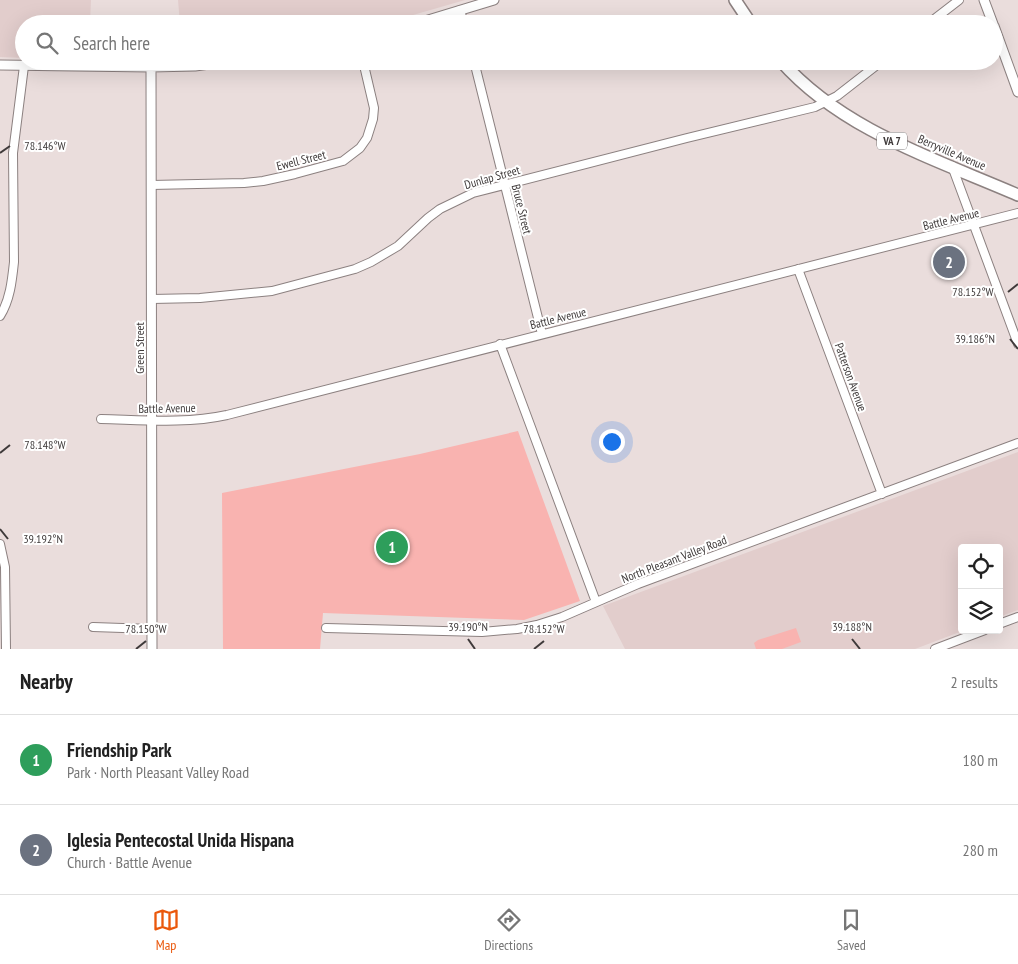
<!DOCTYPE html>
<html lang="en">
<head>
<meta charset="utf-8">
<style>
  :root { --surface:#fff; --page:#f2f2f2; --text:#222; --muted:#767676; --line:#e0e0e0; --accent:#ea580c }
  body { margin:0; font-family:"PT Sans Narrow",sans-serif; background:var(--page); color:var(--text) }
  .controls { position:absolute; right:15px; bottom:15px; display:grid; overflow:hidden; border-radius:5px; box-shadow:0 5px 20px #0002 }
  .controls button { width:45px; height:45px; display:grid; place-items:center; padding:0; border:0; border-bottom:1px solid var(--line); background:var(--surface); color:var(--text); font:25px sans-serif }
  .you { position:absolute; left:611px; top:441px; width:18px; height:18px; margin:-12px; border:4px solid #fff; border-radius:50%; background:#1a73e8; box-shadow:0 0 0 8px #1a73e833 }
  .badge { display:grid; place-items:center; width:32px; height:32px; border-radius:50%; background:var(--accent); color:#fff; font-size:16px; font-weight:700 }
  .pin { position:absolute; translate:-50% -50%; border:2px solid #fff; box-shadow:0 1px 5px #0006 }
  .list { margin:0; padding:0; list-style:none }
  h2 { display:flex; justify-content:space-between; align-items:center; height:65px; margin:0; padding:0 20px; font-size:21px }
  h2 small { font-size:16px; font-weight:400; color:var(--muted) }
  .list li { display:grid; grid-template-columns:32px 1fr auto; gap:15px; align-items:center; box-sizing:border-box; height:90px; padding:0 20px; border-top:1px solid var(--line) }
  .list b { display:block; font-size:19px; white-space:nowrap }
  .list p { margin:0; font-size:16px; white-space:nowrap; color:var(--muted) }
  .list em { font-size:16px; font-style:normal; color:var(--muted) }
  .icon { flex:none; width:28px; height:28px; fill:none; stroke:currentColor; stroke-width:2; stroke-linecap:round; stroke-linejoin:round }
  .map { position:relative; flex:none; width:1018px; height:649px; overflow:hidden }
  .search { position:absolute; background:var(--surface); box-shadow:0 5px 20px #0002; left:15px; right:15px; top:15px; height:55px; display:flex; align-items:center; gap:12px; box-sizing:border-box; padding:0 18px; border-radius:28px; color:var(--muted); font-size:19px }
  .sheet { height:245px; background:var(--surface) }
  nav { display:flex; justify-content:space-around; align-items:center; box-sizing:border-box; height:70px; border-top:1px solid var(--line); background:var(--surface); font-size:14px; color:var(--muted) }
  nav a { display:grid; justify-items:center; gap:2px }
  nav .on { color:var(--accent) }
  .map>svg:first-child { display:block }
</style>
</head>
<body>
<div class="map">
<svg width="1018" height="649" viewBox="0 0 1018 649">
  <rect width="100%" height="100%" fill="#eadddc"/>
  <path fill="#e2cdcc" d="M0 0H91L90 24H24V58L0 57Z
    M178 0H465L382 24H180Z
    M1018 452V610L999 617V548H962V630H965L915 649H625L603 606Z"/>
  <path fill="#f9b3b0" d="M518 431 580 601 524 620 323 613 320 649H223L222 493 420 454Z
    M796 628 801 642 782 649H756L754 643 758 640Z"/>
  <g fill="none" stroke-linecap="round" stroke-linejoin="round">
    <g stroke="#8c8180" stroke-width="10">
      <path id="minor" d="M460 10 464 24
        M928 24 959 0
        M474 61 542 334
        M952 166 1018 344
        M151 185 244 183 263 181 295 174 343 161 360 148 367 138 373 119 374 108 363 61
        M798 269 882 494
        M152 299 200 298 272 291 355 269 371 262 398 246 428 218 440 209 473 193 687 138 815 107 837 96 882 61
        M0 316C10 300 12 281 14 262L13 153 24 66
        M500 344 596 602
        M101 419C143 420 186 424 227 415L1018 213
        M0 544 5 567 6 649
        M999 624 1018 617
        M93 627 152 629
        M326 628 482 632 517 629 537 625 562 617 638 584 1018 443
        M935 649 985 630"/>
    </g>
    <g stroke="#8c8180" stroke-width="11">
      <path id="tertiary" d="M984 0 993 24
        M415 24 494 0
        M994 26 1018 92
        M0 65 151 67 195 66 231 61
        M151 67 152 649"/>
    </g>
    <g stroke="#8c8180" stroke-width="14">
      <path id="primary" d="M735 0 751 24
        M781 61C842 130 935 159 1018 195"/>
    </g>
    <use href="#minor" stroke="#fff" stroke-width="8"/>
    <use href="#tertiary" stroke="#fff" stroke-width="9"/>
    <use href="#primary" stroke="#fff" stroke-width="11"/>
  </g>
  <path fill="none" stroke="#3f3a3a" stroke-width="2" d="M0 153 10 146M1008 292 1018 284M1010 339 1018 349M0 453 10 445M0 529 8 539M468 639 475 649M852 639 860 649M136 649 146 641M534 649 544 641"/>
  <g text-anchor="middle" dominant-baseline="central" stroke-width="4" stroke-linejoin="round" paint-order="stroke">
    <rect fill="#fff" stroke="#797575" stroke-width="1" x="877" y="132.5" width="30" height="17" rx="4"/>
    <g font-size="11" font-weight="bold" fill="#3f3a3a">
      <text x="892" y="141">VA 7</text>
    </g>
    <g font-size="12" fill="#3f3a3a" stroke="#fff">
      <text transform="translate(952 152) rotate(23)">Berryville Avenue</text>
      <text transform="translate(301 160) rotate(-14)">Ewell Street</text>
      <text transform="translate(492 177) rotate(-16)">Dunlap Street</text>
      <text transform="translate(522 209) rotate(76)">Bruce Street</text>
      <text transform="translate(951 219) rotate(-14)">Battle Avenue</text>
      <text transform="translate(558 318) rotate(-14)">Battle Avenue</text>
      <text transform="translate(139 348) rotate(-90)">Green Street</text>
      <text transform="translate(851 377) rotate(70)">Patterson Avenue</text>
      <text transform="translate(167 408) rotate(-1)">Battle Avenue</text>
      <text transform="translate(674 559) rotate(-21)">North Pleasant Valley Road</text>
    </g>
  </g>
  <g font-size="12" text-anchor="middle" fill="#3f3a3a" stroke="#fff" stroke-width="4" stroke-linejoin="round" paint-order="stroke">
    <text x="45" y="150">78.146°W</text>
    <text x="973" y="296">78.152°W</text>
    <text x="975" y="343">39.186°N</text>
    <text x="45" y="449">78.148°W</text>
    <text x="43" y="543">39.192°N</text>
    <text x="468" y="631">39.190°N</text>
    <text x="852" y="631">39.188°N</text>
    <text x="146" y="633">78.150°W</text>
    <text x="544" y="633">78.152°W</text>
  </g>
</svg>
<div class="controls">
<button><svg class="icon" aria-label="locate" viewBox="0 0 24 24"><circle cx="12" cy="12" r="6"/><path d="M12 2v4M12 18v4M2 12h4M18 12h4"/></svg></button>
<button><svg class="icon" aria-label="layers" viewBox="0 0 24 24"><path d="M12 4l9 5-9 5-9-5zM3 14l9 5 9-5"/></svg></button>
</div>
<div class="you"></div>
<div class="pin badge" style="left:392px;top:547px;background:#2e9e5b">1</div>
<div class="pin badge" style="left:949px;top:262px;background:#6b7280">2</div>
<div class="search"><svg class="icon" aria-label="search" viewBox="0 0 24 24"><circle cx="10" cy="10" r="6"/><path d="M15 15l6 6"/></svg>Search here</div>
</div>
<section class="sheet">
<h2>Nearby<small>2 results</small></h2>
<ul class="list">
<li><span class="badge" style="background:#2e9e5b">1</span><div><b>Friendship Park</b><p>Park · North Pleasant Valley Road</p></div><em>180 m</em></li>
<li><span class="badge" style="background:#6b7280">2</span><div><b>Iglesia Pentecostal Unida Hispana</b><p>Church · Battle Avenue</p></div><em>280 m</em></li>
</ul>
</section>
<nav>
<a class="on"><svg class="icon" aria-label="map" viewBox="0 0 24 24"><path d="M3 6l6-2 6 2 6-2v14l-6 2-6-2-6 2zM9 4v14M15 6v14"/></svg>Map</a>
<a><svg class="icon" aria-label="directions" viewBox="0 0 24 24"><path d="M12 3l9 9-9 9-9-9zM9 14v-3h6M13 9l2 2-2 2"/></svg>Directions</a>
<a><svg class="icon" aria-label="saved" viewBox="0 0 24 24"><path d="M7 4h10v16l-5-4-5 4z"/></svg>Saved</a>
</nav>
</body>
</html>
